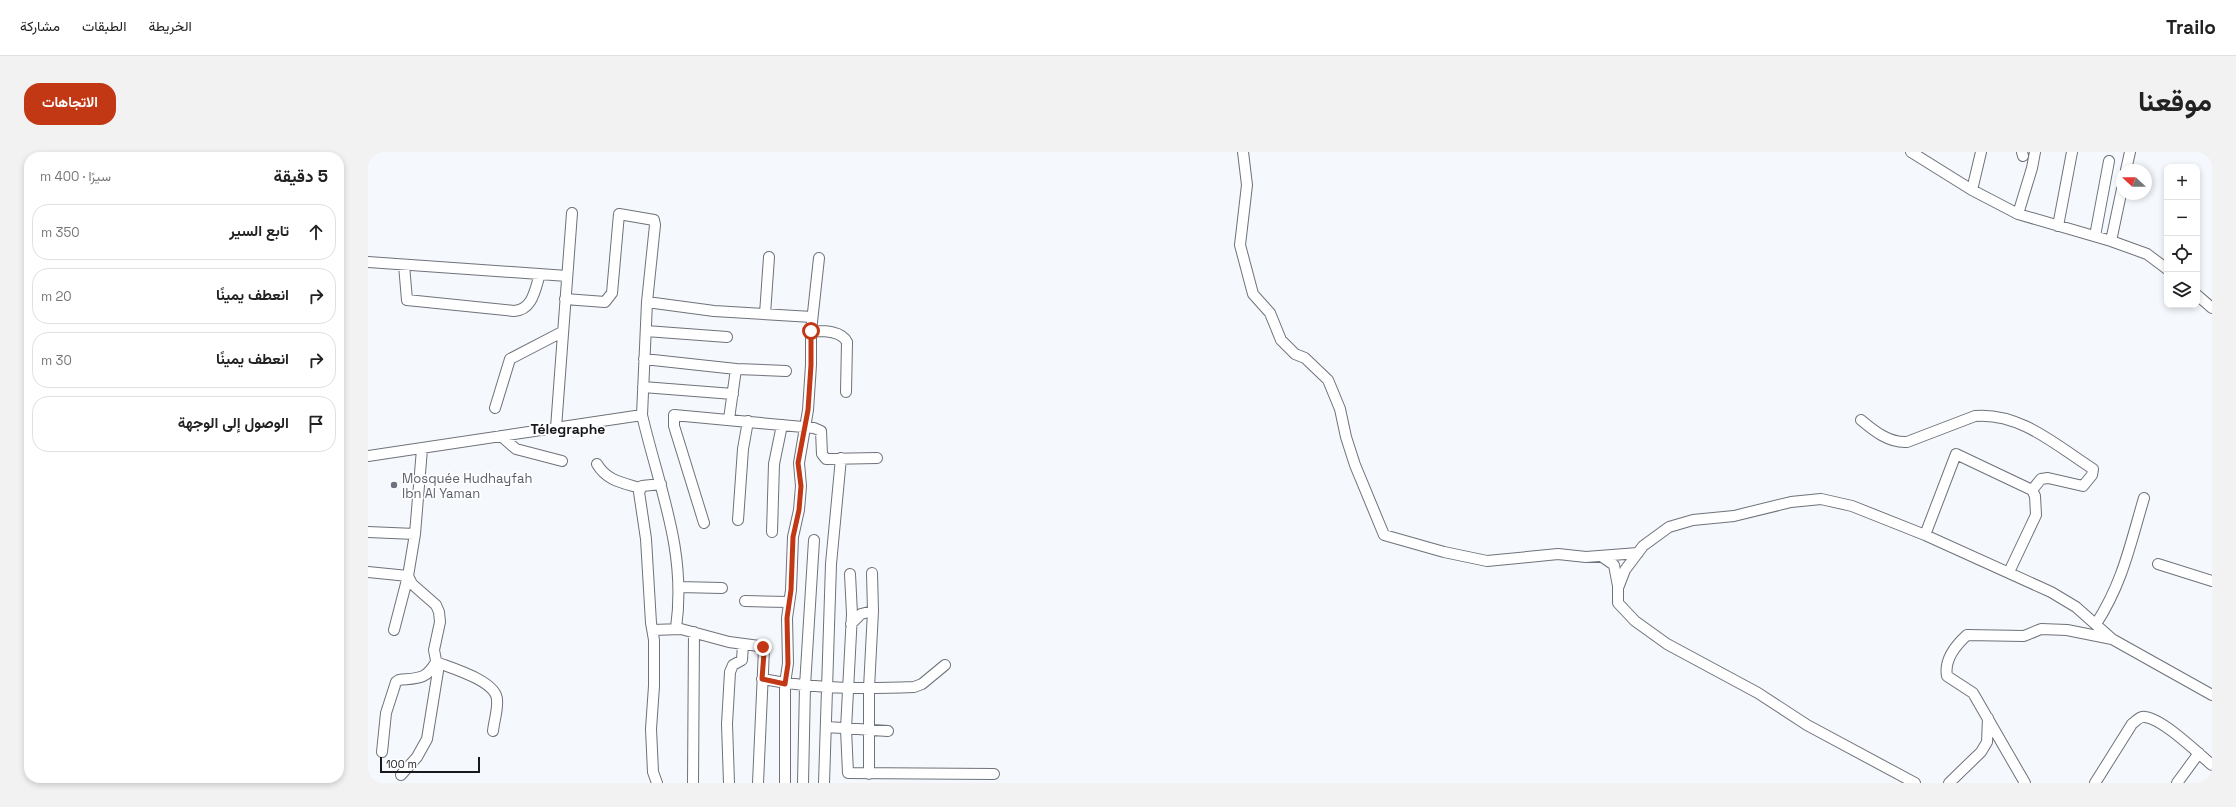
<!DOCTYPE html>
<html lang="ar">
<head>
<meta charset="utf-8">
<style>
  :root { --surface:#fff; --page:#f2f2f2; --text:#222; --muted:#767676; --line:#e0e0e0; --accent:#c23815 }
  body { margin:0; font-family:"Space Grotesk",Vazirmatn,sans-serif; background:var(--page); color:var(--text); direction:rtl }
  .controls { position:absolute; right:12px; top:12px; display:grid; overflow:hidden; border-radius:8px; box-shadow:0 2px 6px #0003 }
  .controls button { width:36px; height:36px; display:grid; place-items:center; padding:0; border:0; border-bottom:1px solid var(--line); background:var(--surface); color:var(--text); font:20px sans-serif }
  .compass { position:absolute; left:1748px; top:12px; width:36px; height:36px; border-radius:50%; background:var(--surface); box-shadow:0 2px 6px #0003; rotate:292deg }
  .scale { position:absolute; left:12px; bottom:10px; width:100px; box-sizing:border-box; padding-left:4px; border:2px solid #17191c; border-top:0; font-size:11px; line-height:14px; white-space:nowrap; color:#17191c; -webkit-text-stroke:3px #fff; paint-order:stroke }
  .stop { position:absolute; width:12px; height:12px; margin:-9px; border:3px solid #c23815; border-radius:50%; background:#fff }
  .stop.end { background:#c23815; border-color:#fff; box-shadow:0 1px 4px #0008 }
  .list { margin:0; padding:0; list-style:none }
  h2 { display:flex; justify-content:space-between; align-items:center; height:52px; margin:0; padding:0 16px; font-size:17px }
  h2 small { font-size:13px; font-weight:400; color:var(--muted) }
  .list li { display:grid; grid-template-columns:26px 1fr auto; gap:12px; align-items:center; box-sizing:border-box; height:56px; margin:0 8px 8px; padding:0 8px; border:1px solid var(--line); border-radius:16px }
  .list b { display:block; font-size:15px; white-space:nowrap }
  .list em { font-size:13px; font-style:normal; color:var(--muted) }
  .icon { flex:none; width:22px; height:22px; fill:none; stroke:currentColor; stroke-width:2; stroke-linecap:round; stroke-linejoin:round }
  .map { position:relative; flex:none; width:1844px; height:631px; overflow:hidden; direction:ltr; border-radius:16px }
  header { display:flex; align-items:center; gap:24px; box-sizing:border-box; height:56px; padding:0 20px; background:var(--surface); border-bottom:1px solid var(--line) }
  header strong { font-size:19px }
  nav { display:flex; gap:22px; margin-inline-start:auto; font-size:14px }
  .intro { display:flex; align-items:center; justify-content:space-between; box-sizing:border-box; height:96px; padding:0 24px }
  h1 { margin:0; font-size:28px }
  .button { padding:10px 18px; border-radius:16px; background:var(--accent); color:#fff; font-size:14px; font-weight:700 }
  main { display:flex; gap:24px; padding:0 24px }
  aside { flex:1; background:var(--surface); border-radius:16px; box-shadow:0 2px 6px #0003 }
  .map>svg:first-child { display:block }
</style>
</head>
<body>
<header>
<strong>Trailo</strong>
<nav><a>الخريطة</a><a>الطبقات</a><a>مشاركة</a></nav>
</header>
<div class="intro"><h1>موقعنا</h1><a class="button">الاتجاهات</a></div>
<main>
<div class="map">
<svg width="1844" height="631" viewBox="0 0 1844 631">
  <rect width="100%" height="100%" fill="#f5f8fd"/>
  <g fill="none" stroke-linecap="round" stroke-linejoin="round">
    <g stroke="#6e727a" stroke-width="12">
      <path id="minor" d="M875 0 879 33 872 93 885 142 902 161 913 188 927 202 937 206 960 228 972 257 978 285 987 313 1016 383 1076 400 1119 409 1190 402 1218 405 1270 401
        M1543 0 1604 38 1650 62 1743 89 1779 102 1799 117
        M1654 0 1655 4
        M1758 18 1762 0
        M1604 38 1613 0
        M1650 62 1664 16 1667 0
        M1690 74 1704 0
        M1727 84 1741 9
        M1743 89 1754 37
        M0 110 199 124
        M36 113 39 148 146 159C165 158 167 137 172 122
        M1829 143 1844 156
        M197 147 237 150 244 141 251 62 286 68 287 73 279 150 274 263
        M279 150 346 159 444 165
        M397 162 401 105
        M278 179 359 185
        M443 179C455 179 473 178 479 190L478 240
        M276 207 368 217 361 267
        M368 217 418 219
        M275 235 365 242
        M127 256 142 207 194 180
        M1493 268C1506 279 1521 291 1539 290L1607 264C1652 260 1689 294 1725 317L1724 323 1715 334 1680 326 1673 327 1664 338
        M188 276 204 61
        M133 284 148 297 194 309
        M0 304 274 263C291 336 319 399 308 476
        M229 312C239 329 255 331 272 336
        M370 368 375 297 380 269
        M336 371 306 274V263L446 276 453 279 454 302 458 307 509 306
        M0 380 47 382
        M404 380 406 312 414 273
        M1557 383 1588 302 1664 338 1667 344 1668 363 1641 420
        M1233 404 1246 413 1250 434
        M1790 412 1844 429
        M0 420 40 424 47 382 54 297
        M482 422 484 462 478 577 480 621 626 622
        M311 435 354 436
        M377 449 421 450
        M483 472 493 462 505 459
        M1728 472C1755 430 1762 393 1776 346
        M26 478 40 424
        M285 478 313 477 361 490 391 494 396 497 390 631
        M394 527C446 537 493 537 546 535L554 532 577 513
        M459 575 520 579
        M14 600 18 561 28 530 31 528C50 526 58 528 68 510 83 516 129 529 129 548 130 558 126 569 125 579
        M501 622V536L505 459 504 421
        M33 623 49 605 59 587 70 519 66 498 72 470 71 460 68 453 44 432 40 424
        M289 631 285 620 283 577 286 534V488L283 471 278 387 271 340 274 334 293 332
        M325 631 326 480
        M361 631 359 572 362 520 365 513 374 508 375 492
        M417 631V532L420 511 419 466 423 438 425 385 431 358 433 334 431 311 440 258 443 213V179L451 106
        M435 631 437 534 446 388
        M456 631 463 412 473 306
        M1547 631 1439 573 1390 541 1299 492 1267 469 1250 451V436L1257 418 1275 394 1301 375 1325 368 1366 364 1423 350 1453 347 1484 354 1557 383 1683 440 1708 455 1744 487 1844 543
        M1581 631 1613 600 1619 590 1620 566
        M1657 631 1605 541 1579 524C1576 508 1588 493 1599 483L1656 484 1673 477 1699 478 1744 487
        M1727 631 1764 572C1768 569 1772 564 1777 565 1795 567 1830 601 1844 613
        M1809 631 1831 601"/>
    </g>
    <use href="#minor" stroke="#fff" stroke-width="10"/>
  </g>
  <g fill="none" stroke-linecap="round" stroke-linejoin="round">
    <path stroke="#c23815" stroke-width="5" d="M395 495 396 501 394 527 417 532 420 512 419 466 423 438 425 385 431 358 433 334 430 311 440 258 443 213V179"/>
  </g>
  <circle fill="#6b7280" stroke="#fff" stroke-width="1.5" cx="26" cy="333" r="4"/>
  <g text-anchor="middle" dominant-baseline="central" stroke-width="3.5" stroke-linejoin="round" paint-order="stroke">
    <g font-size="13" fill="#5b616d" stroke="#fff" text-anchor="start">
      <text x="34" y="326">Mosquée Hudhayfah<tspan x="34" dy="15">Ibn Al Yaman</tspan></text>
    </g>
    <g font-size="14" font-weight="bold" fill="#17191c" stroke="#fff">
      <text x="200" y="277">Télegraphe</text>
    </g>
  </g>
</svg>
<div class="controls">
<button>+</button>
<button>−</button>
<button><svg class="icon" aria-label="locate" viewBox="0 0 24 24"><circle cx="12" cy="12" r="6"/><path d="M12 2v4M12 18v4M2 12h4M18 12h4"/></svg></button>
<button><svg class="icon" aria-label="layers" viewBox="0 0 24 24"><path d="M12 4l9 5-9 5-9-5zM3 14l9 5 9-5"/></svg></button>
</div>
<svg class="compass" viewBox="-18 -18 36 36"><path d="M0-13l5 13h-10z" fill="#e53935"/><path d="M0 13l5-13h-10z" fill="#767676"/></svg>
<div class="scale">100 m</div>
<div class="stop" style="left:443px;top:179px"></div>
<div class="stop end" style="left:395px;top:495px"></div>
</div>
<aside>
<h2>5 دقيقة<small>سيرًا · 400 m</small></h2>
<ul class="list">
<li><svg class="icon" aria-label="ahead" viewBox="0 0 24 24"><path d="M12 20V5M6 11l6-6 6 6"/></svg><div><b>تابع السير</b></div><em>350 m</em></li>
<li><svg class="icon" aria-label="right" viewBox="0 0 24 24"><path d="M7 20v-9h11M14 6l5 5-5 5"/></svg><div><b>انعطف يمينًا</b></div><em>20 m</em></li>
<li><svg class="icon" aria-label="right" viewBox="0 0 24 24"><path d="M7 20v-9h11M14 6l5 5-5 5"/></svg><div><b>انعطف يمينًا</b></div><em>30 m</em></li>
<li><svg class="icon" aria-label="arrive" viewBox="0 0 24 24"><path d="M6 21V4h12l-3 4 3 4H6"/></svg><div><b>الوصول إلى الوجهة</b></div></li>
</ul>
</aside>
</main>
</body>
</html>
